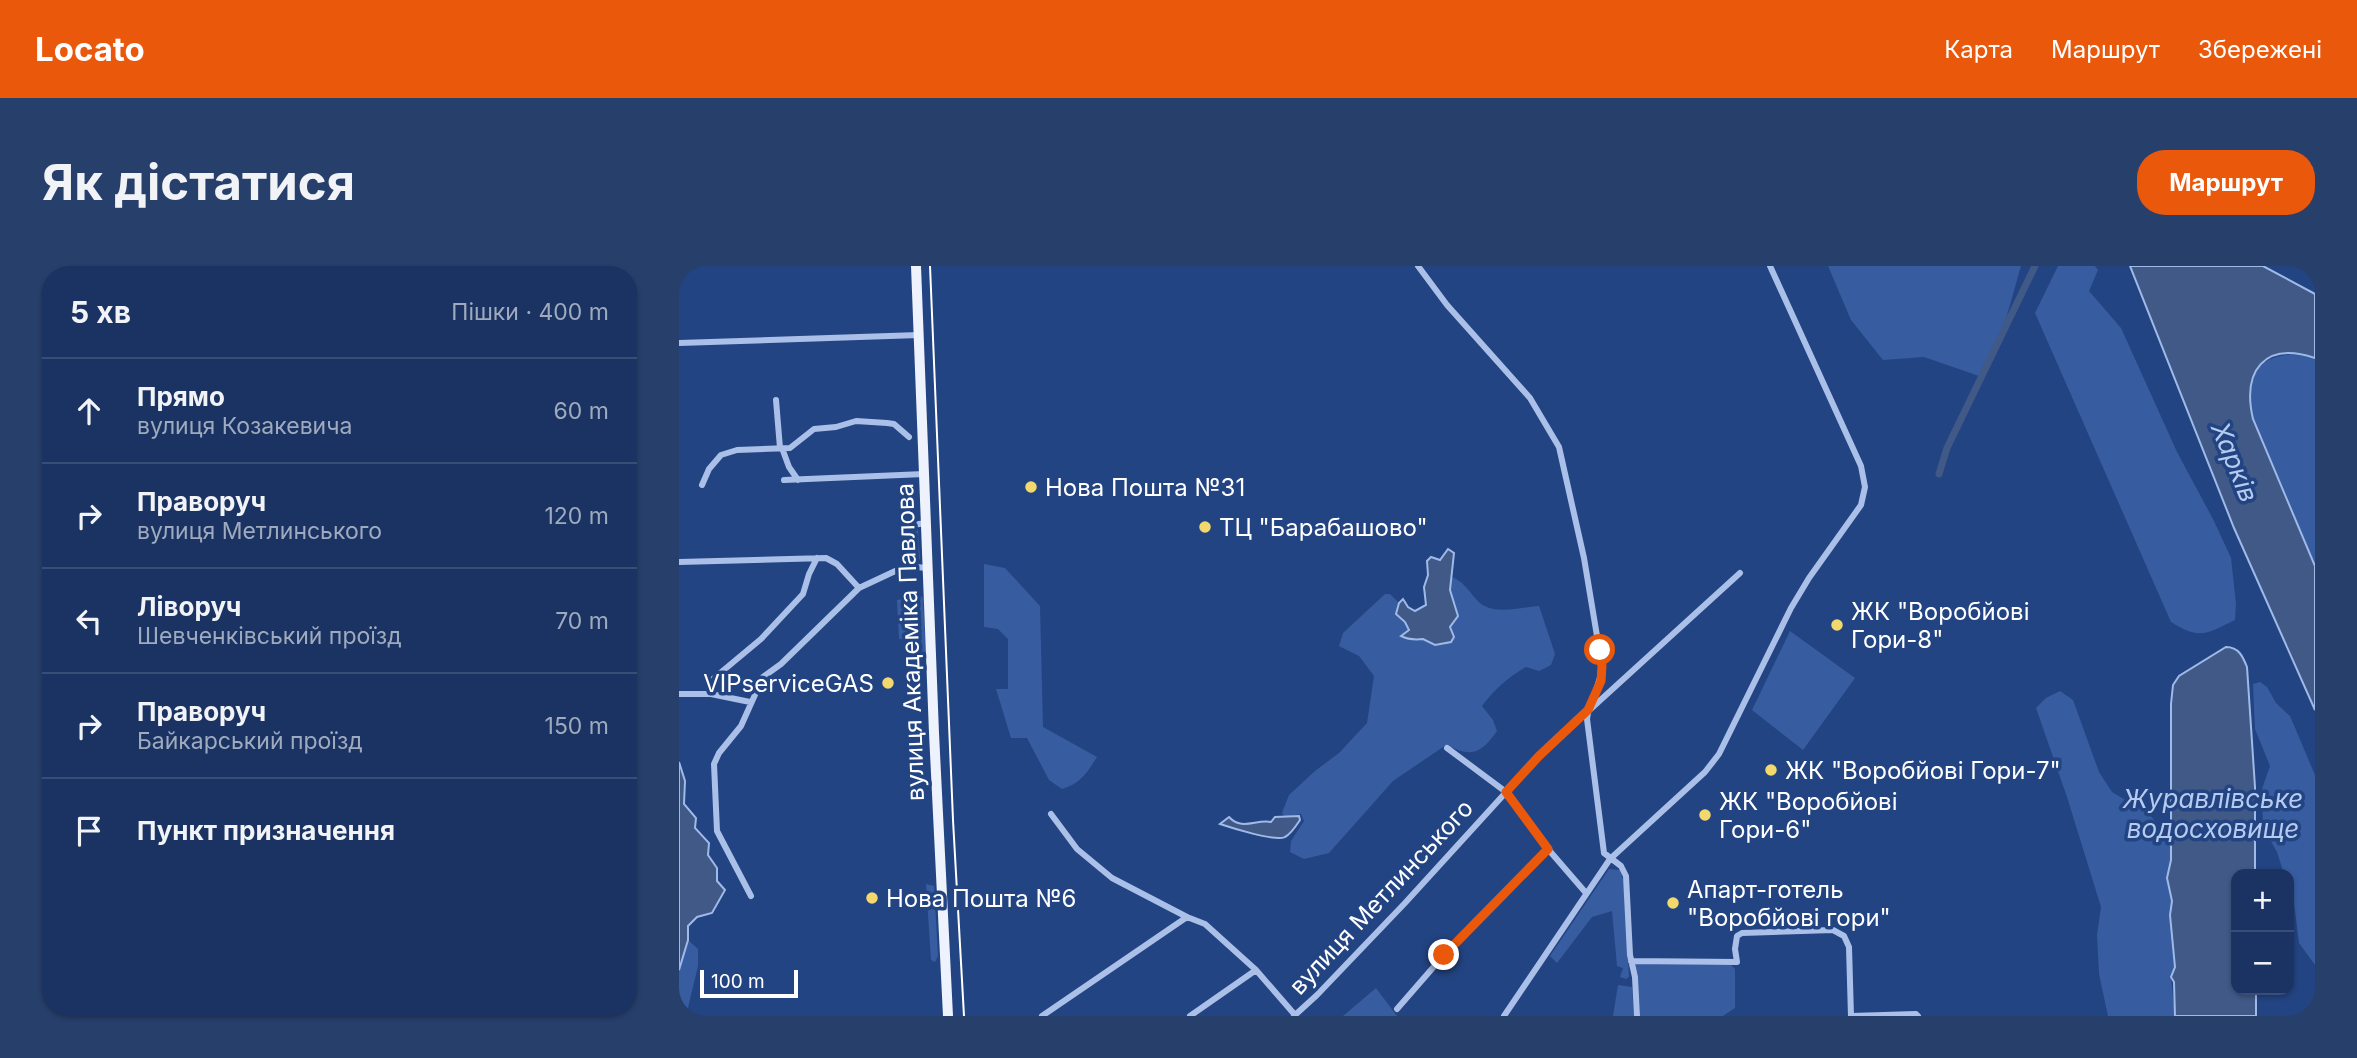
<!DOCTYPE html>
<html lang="uk">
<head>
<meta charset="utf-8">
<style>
  :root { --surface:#1a3362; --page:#273f6b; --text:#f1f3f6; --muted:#9faabe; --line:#384e77; --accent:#ea580c }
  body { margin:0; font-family:Inter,sans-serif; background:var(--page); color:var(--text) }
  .controls { position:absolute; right:21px; bottom:21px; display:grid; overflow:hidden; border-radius:14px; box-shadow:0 2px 5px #0004 }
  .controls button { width:63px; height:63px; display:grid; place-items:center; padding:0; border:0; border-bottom:2px solid var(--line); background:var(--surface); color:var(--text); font:35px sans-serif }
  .scale { position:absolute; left:21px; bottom:18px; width:98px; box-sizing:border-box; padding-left:7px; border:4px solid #fff; border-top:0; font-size:19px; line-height:24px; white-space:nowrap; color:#fff; -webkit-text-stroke:5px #234482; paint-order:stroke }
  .stop { position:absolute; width:21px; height:21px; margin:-16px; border:5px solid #ea580c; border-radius:50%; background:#fff }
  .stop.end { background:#ea580c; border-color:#fff; box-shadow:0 2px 7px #0008 }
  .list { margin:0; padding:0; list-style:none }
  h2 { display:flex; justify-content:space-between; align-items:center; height:91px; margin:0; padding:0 28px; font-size:30px }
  h2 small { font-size:23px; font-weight:400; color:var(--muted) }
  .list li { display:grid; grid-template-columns:46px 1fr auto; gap:21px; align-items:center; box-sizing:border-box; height:105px; padding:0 28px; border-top:2px solid var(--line) }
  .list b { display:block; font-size:26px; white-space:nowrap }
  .list p { margin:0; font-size:23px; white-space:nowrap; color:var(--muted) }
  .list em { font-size:23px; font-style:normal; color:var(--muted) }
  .icon { flex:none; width:38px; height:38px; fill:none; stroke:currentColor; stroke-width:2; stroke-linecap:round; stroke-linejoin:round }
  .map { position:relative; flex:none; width:1636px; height:750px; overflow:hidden; border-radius:28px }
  header { display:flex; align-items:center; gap:42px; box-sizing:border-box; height:98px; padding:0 35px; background:var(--accent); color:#fff }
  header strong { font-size:33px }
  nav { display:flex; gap:38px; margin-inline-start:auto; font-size:24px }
  .intro { display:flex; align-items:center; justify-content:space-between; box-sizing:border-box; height:168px; padding:0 42px }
  h1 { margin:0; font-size:49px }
  .button { padding:18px 32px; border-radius:28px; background:var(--accent); color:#fff; font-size:24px; font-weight:700 }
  main { display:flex; gap:42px; padding:0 42px }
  aside { flex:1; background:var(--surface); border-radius:28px; box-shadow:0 2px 5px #0004 }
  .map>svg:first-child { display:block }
</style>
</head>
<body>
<header>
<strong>Locato</strong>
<nav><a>Карта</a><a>Маршрут</a><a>Збережені</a></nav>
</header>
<div class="intro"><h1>Як дістатися</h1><a class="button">Маршрут</a></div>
<main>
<aside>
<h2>5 хв<small>Пішки · 400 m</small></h2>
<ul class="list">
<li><svg class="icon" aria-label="ahead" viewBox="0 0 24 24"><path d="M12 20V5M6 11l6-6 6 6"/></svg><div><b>Прямо</b><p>вулиця Козакевича</p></div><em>60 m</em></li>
<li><svg class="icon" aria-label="right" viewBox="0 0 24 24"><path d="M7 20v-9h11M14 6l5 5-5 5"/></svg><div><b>Праворуч</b><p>вулиця Метлинського</p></div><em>120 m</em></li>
<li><svg class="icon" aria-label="left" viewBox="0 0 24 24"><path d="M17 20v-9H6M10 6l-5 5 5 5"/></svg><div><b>Ліворуч</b><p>Шевченківський проїзд</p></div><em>70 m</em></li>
<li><svg class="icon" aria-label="right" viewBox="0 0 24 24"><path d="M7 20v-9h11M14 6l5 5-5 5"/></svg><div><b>Праворуч</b><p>Байкарський проїзд</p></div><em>150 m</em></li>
<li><svg class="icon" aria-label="arrive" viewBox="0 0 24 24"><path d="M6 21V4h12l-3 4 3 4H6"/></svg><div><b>Пункт призначення</b></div></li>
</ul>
</aside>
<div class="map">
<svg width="1636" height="750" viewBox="0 0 1636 750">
  <rect width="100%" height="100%" fill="#234482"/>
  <path fill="#375ca0" d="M1149 0H1342L1323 67 1300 110 1245 91 1204 94 1172 54Z
    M1379 0H1416L1419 4 1410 25 1442 62 1498 186 1535 255 1552 292 1557 338 1556 354C1528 368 1520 374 1492 356L1356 47Z
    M1615 88 1636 92V300L1574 153C1565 113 1571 92 1615 88Z
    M235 262 239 264 241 293 239 295 231 290V264Z
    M305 298 326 302 361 340 364 461 418 491C408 507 401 518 383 523L370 514 348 472H332L317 423H329V373L319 363 305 361Z
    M773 311C785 316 788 323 797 333 811 351 840 341 860 340L876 388 872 399 860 405 847 401C829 411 815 424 803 440L814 454 818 465C801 489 793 491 767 479L714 515 650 587 625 593 611 586 612 575 625 555 622 548 606 551 603 547 610 529 636 505 660 487 688 457 695 410 680 390 660 380 664 367 706 328H711L720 337 717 348 730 361 729 366 723 369C728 374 737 375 744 373L756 379 766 378 770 361 777 355 778 344 771 324Z
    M242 330 244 332 247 390 227 393 225 373H220L218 334Z
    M1111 365 1176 412 1124 484 1073 444Z
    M1581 416 1588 421 1597 437 1611 450 1636 509V699L1620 677 1615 638 1610 622V608H1605L1598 586 1584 561 1583 523 1591 500 1576 463 1574 418Z
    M1381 425 1394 434 1420 506 1433 526 1470 548 1492 574V594L1488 612 1493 635 1491 649 1496 702 1492 711 1496 750H1429L1420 708 1418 669 1422 641 1388 531 1357 442 1367 432Z
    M930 603 941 604 945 616 950 711 947 713 941 711 944 702 938 700 933 645 913 651 878 697 871 690Z
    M247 618 255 620 259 690 256 696 252 694Z
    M9 674 19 683V700L7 750H0V704Z
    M955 697 1052 699 1056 703V742L1044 750H961L959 709Z
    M939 719 953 721 955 750H934Z
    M697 722 718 750H664Z"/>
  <path fill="#415987" stroke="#9fbae9" stroke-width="2" d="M1451 0H1584L1636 28V92C1585 75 1563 105 1574 153L1636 300V444L1555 262Z
    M769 283 775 287 771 324 779 350 771 361 775 371 772 376 756 379 744 373C736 374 730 374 722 370L730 364 726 356 717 348 720 337 724 333 729 341 736 345 747 339 745 321 749 309 748 295 752 291 761 294Z
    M1547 381C1560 381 1564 391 1568 401L1576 521V608H1557V724H1577V750H1496L1495 716 1492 711 1496 701 1491 649 1493 635 1488 612 1492 594V438L1494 419 1500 410Z
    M0 496 6 515 5 538 17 552 16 562 30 577 29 589 38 602V615L46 624 33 647 18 651 9 660V674L0 704Z
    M620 550 621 554C617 560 612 568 606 571 597 576 553 562 541 558L550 551C563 565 577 553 592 556L596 551Z"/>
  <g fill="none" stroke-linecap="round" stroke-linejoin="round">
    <path stroke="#415987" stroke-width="7" d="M1260 208 1268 182 1356 0"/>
    <path stroke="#abc0e8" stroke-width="6" d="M739 0 768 39 851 132 880 181 905 292 923 400C922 420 910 434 908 453L925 587 942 600 947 610 951 689 956 711 958 750
      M0 77 240 69
      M97 134 101 182
      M103 182 110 201 119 214
      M105 214 245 208
      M23 219 30 203 42 189 58 184 111 182 135 163 157 161 177 155 208 157 215 158 230 171
      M0 296 147 292 158 298 180 322
      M227 300V260L247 257
      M0 428H32L34 413 82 373 124 328 130 308 138 292
      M32 428 71 436
      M768 482 827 526 869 583 907 627
      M372 548 398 583 433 612 508 651 526 658 577 704 616 749
      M72 630 38 565 35 498 40 487 62 460 84 411 102 398 180 322 227 300 248 302
      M952 695 1058 696 1056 683 1058 670 1063 667 1154 664 1165 670 1170 681 1172 750 1237 748 1239 750
      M718 743 765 689 869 583
      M363 750 508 651
      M511 750 577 704
      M615 750 638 729 726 637 860 490 1061 307
      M825 750 931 593 1026 506 1040 488 1112 342 1130 312 1182 239 1186 221 1182 200 1091 0"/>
    <path stroke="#edf2fd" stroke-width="10" d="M237 0 255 467 269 750"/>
    <path stroke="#fff" stroke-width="2" d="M251 0 274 554 285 750"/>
  </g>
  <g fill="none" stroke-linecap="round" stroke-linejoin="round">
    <path stroke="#ea580c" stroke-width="9" d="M765 689 869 583 827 526 860 490 909 444 922 415 923 400 921 384"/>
  </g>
  <g fill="#f3d96d" stroke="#234482" stroke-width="2.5">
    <circle cx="352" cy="221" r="7"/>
    <circle cx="526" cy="261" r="7"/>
    <circle cx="1158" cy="359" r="7"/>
    <circle cx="209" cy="417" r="7"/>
    <circle cx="1092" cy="504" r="7"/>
    <circle cx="1026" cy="549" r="7"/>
    <circle cx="193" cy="632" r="7"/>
    <circle cx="994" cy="637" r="7"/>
  </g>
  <g text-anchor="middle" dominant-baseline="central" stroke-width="7" stroke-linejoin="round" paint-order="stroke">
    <g font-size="24" fill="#fff" stroke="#234482" text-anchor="start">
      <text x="366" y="221">Нова Пошта №31</text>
      <text x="540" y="261">ТЦ "Барабашово"</text>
      <text x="1172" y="345">ЖК "Воробйові<tspan x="1172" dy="28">Гори-8"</tspan></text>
      <text x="195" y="417" text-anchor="end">VIPserviceGAS</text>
      <text x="1106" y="504">ЖК "Воробйові Гори-7"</text>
      <text x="1040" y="535">ЖК "Воробйові<tspan x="1040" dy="28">Гори-6"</tspan></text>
      <text x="1008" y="623">Апарт-готель<tspan x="1008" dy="28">"Воробйові гори"</tspan></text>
      <text x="207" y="632">Нова Пошта №6</text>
    </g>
    <g font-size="24" fill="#fff" stroke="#234482">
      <text transform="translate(231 376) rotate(-92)">вулиця Академіка Павлова</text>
      <text transform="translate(702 631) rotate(-47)">вулиця Метлинського</text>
    </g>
    <g font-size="26" font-style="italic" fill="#b6cbef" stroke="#234482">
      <text transform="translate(1556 196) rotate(68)">Харків</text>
      <text x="1534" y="532">Журавлівське<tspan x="1534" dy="30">водосховище</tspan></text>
    </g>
  </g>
</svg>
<div class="controls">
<button>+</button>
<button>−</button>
</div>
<div class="scale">100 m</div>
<div class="stop" style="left:921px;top:384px"></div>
<div class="stop end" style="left:765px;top:689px"></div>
</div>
</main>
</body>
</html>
